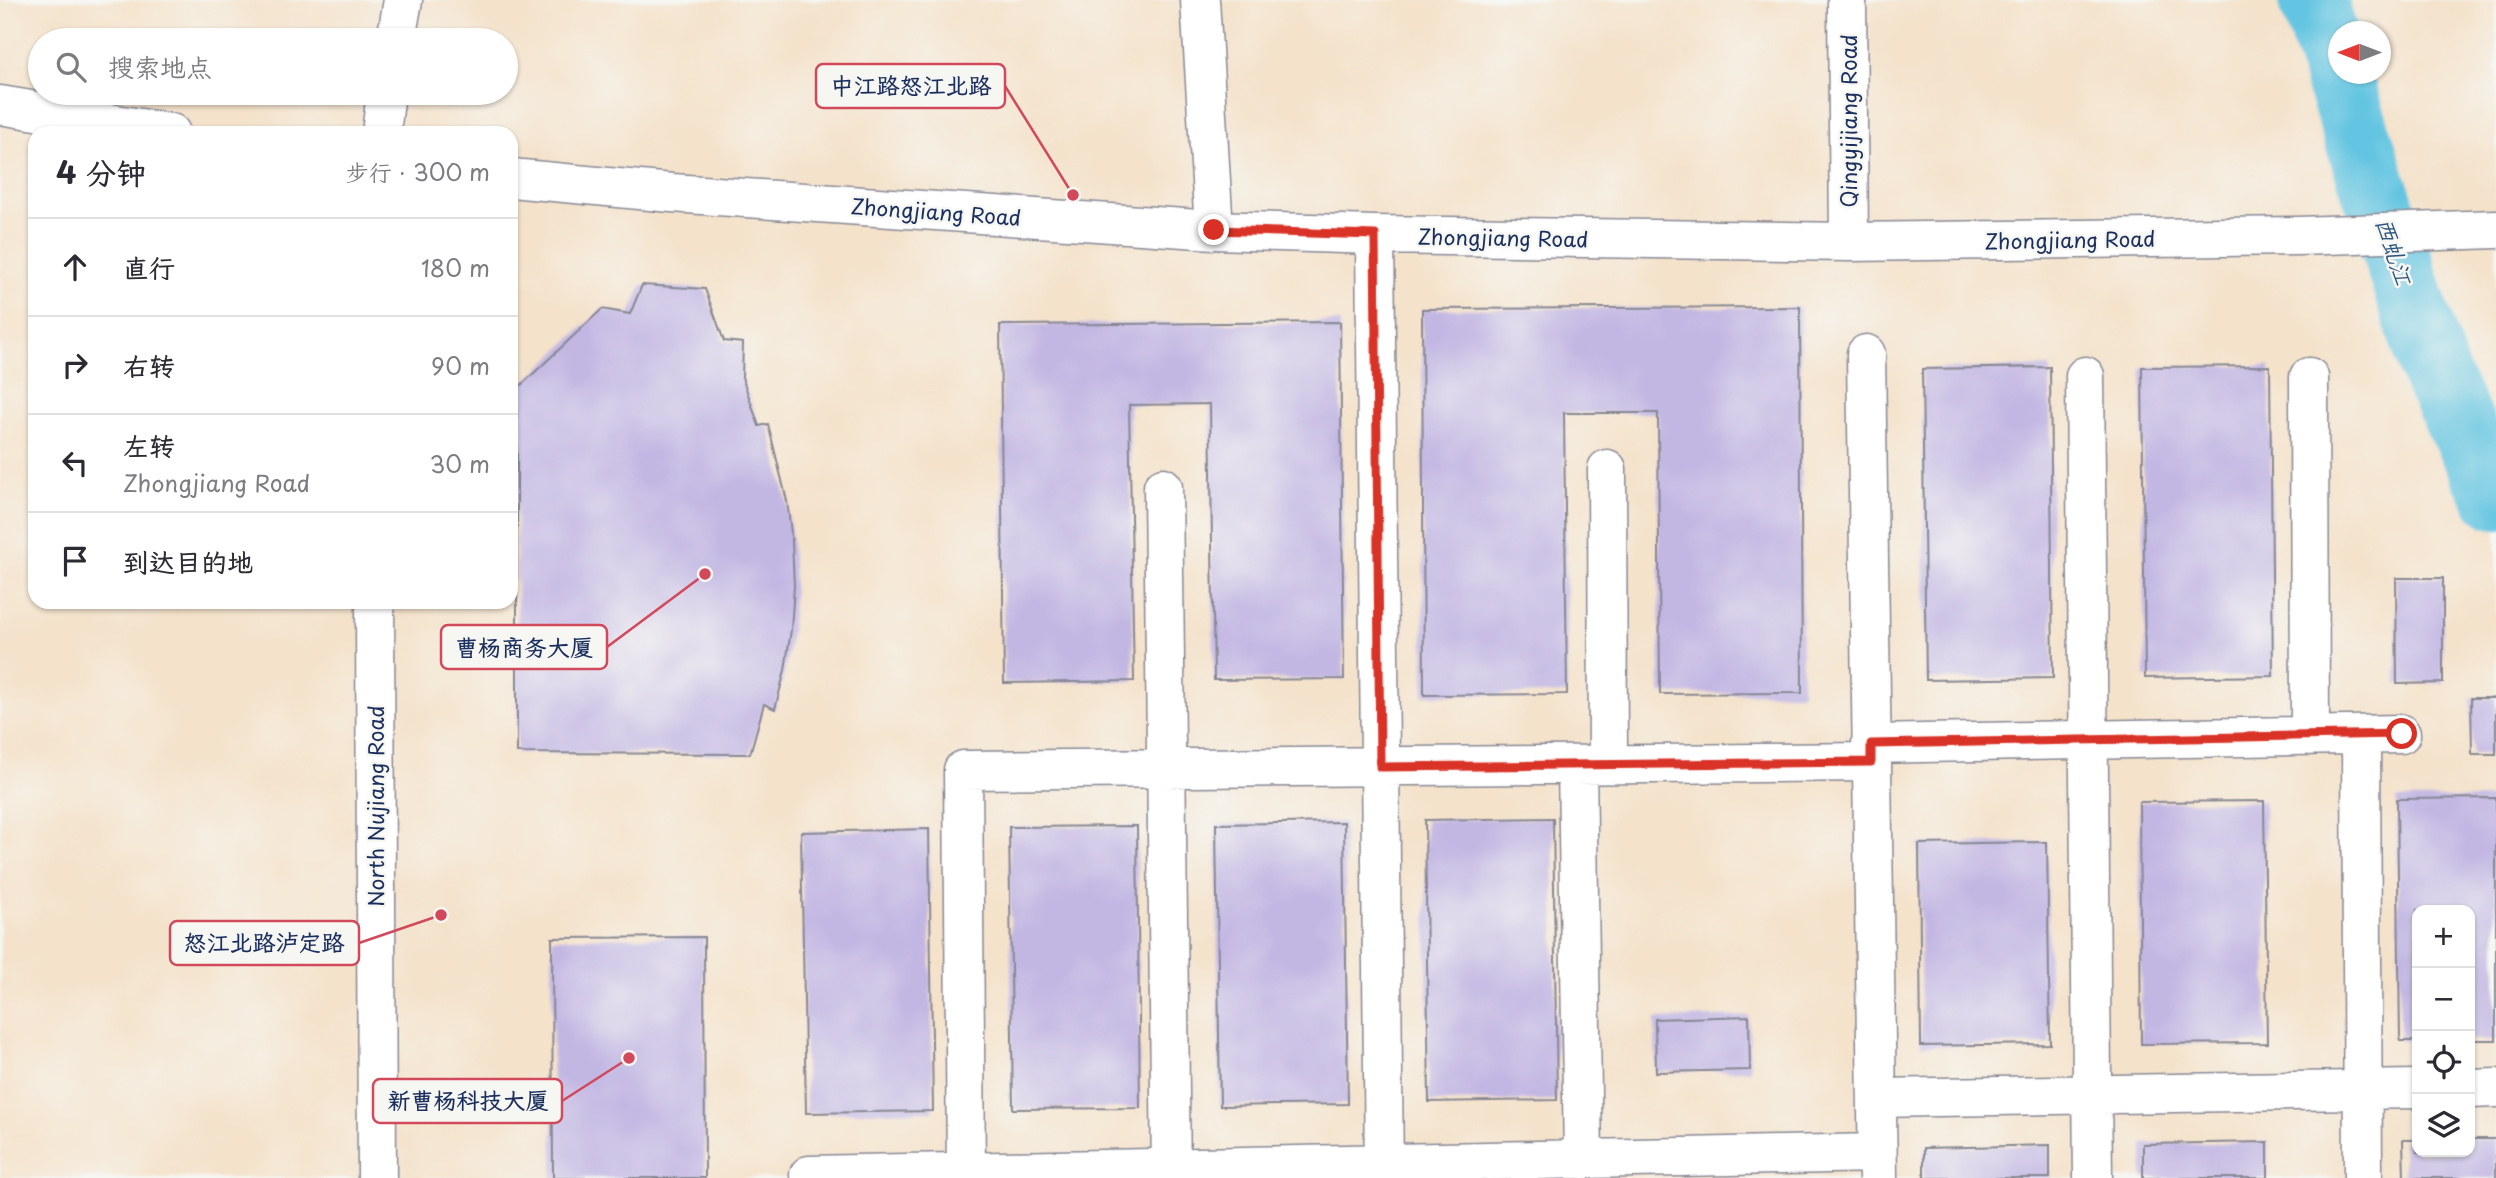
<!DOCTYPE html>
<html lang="zh">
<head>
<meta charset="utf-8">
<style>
  :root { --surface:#fff; --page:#f7f7f7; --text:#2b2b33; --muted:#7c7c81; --line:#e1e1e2 }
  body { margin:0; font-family:"Playpen Sans","LXGW WenKai TC",sans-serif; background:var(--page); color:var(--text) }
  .controls { position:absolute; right:21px; bottom:21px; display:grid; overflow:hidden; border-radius:14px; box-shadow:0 2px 5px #0004 }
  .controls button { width:63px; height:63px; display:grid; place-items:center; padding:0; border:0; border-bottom:2px solid var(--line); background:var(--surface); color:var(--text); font:35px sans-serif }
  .compass { position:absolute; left:2328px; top:21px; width:63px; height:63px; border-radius:50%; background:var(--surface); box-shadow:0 2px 5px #0004; rotate:270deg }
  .stop { position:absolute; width:21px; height:21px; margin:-16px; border:5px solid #d93025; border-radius:50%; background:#fff }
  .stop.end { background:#d93025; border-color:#fff; box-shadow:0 2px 7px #0008 }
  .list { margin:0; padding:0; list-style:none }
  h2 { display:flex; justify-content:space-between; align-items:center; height:91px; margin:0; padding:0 28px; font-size:30px }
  h2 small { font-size:23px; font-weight:400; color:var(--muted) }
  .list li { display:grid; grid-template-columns:46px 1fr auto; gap:21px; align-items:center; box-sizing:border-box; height:98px; padding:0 28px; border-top:2px solid var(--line) }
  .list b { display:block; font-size:26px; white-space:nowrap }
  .list p { margin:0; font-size:23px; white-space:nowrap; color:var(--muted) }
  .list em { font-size:23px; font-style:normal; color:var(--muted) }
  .icon { flex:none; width:38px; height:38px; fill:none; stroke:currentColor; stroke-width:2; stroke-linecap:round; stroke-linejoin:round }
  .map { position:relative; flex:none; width:2496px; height:1178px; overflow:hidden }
  .search { position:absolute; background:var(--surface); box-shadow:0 2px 5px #0004; left:28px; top:28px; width:490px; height:77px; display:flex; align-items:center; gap:18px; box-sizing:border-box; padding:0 24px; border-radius:38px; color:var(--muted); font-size:26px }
  .panel { position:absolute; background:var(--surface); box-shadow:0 2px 5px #0004; left:28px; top:126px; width:490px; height:483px; border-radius:21px }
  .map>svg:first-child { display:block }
</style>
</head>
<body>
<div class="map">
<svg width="2496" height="1178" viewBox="0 0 2496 1178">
  <rect width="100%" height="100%" fill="#f6f6f2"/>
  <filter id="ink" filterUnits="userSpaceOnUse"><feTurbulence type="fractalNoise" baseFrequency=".0143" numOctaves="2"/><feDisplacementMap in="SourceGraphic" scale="14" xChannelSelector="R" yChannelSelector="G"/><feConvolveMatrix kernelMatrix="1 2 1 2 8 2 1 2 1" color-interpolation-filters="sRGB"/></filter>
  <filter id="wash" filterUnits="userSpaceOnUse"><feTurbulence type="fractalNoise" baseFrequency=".00686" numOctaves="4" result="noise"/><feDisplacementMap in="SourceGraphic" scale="28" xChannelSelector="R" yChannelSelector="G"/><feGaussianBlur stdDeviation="1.57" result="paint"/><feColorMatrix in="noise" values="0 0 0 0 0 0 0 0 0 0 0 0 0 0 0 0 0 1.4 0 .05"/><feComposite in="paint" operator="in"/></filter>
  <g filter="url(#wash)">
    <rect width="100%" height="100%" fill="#f4e2ca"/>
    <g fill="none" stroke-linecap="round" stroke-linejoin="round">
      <path stroke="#63c5e1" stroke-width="68" d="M2313 0 2436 376 2496 495"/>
    </g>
    <g id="blocks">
      <path fill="#c2b7e3" d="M642 285 705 289 724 341 743 343 742 377 759 426 768 424 787 501 792 541 794 586 791 630 785 670 775 709 764 704 750 754 517 753V389L602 309 630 314Z
        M1800 307 1802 693 1660 694 1658 413H1564L1567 694 1424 695 1422 309Z
        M1340 322 1344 679 1214 680 1210 404 1129 405 1134 681 1004 683 1000 325Z
        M2270 366 2273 676 2145 678 2142 367Z
        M2050 367 2053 678 1926 680 1922 369Z
        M2396 578H2443V683L2397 684Z
        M2471 698H2496V754H2472Z
        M2496 798V1040H2470V910H2417V1041H2400L2397 799Z
        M2264 801 2267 1043 2141 1044 2139 802Z
        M1553 818 1557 1100 1429 1102 1425 820Z
        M1344 822 1348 1104 1220 1106 1216 824Z
        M1137 826 1140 1108 1013 1109 1009 827Z
        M929 829 933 1111 806 1113 801 832Z
        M2047 842 2050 1044 1921 1046 1919 844Z
        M704 937 705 1178H553L552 938Z
        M1749 1016 1750 1070 1656 1072 1655 1019Z
        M2470 1139H2496V1178H2404L2403 1140H2417V1152H2470Z
        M2268 1142V1178H2143V1144Z
        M2050 1145V1178H1924V1148Z"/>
    </g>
  </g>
  <g filter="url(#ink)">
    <use href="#blocks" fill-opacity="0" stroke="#888894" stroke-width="2"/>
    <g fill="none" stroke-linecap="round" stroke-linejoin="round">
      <g stroke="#888894" stroke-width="41">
        <path id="minor" d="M1200 0 1214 230
          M1847 0 1849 242
          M396 40 403 0
          M0 105 171 133
          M381 133 386 93
          M511 178 672 193 1214 230 1375 235 1849 242 2298 236 2496 229
          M1375 235 1384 1178
          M1866 354 1878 1178
          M2085 376 2093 1178
          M2309 377 2310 736
          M1607 469 1608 764
          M1163 487 1171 1178
          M375 602 377 1178
          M2361 735 2363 1178
          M1871 744 2401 734
          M1577 765 1583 1160
          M2470 1089 2496 1088
          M1877 1098 2417 1089
          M809 1175 1877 1153
          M966 1178 963 770 1871 762"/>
      </g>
      <use href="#minor" stroke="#fff" stroke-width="38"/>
    </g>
  </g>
  <g fill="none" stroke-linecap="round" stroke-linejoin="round" filter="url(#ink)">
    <path stroke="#d93025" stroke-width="9" d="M1214 230 1375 235 1380 767 1871 762V744L2402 734"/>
  </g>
  <g text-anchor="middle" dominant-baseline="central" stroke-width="5" stroke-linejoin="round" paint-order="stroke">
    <g font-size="21" fill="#1b2f5e" stroke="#f6f6f2">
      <text transform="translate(1848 121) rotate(-90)">Qingyijiang Road</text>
      <text transform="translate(936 211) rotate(4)">Zhongjiang Road</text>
      <text transform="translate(1503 237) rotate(1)">Zhongjiang Road</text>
      <text transform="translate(2070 239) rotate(-1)">Zhongjiang Road</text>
      <text transform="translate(375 806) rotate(-90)">North Nujiang Road</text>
    </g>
    <g font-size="23" font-style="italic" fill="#2d547f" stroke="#f6f6f2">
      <text transform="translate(2395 251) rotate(72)">西虬江</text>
    </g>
  </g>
  <path fill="none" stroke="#d1495b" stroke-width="2.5" d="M1073 195L1005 86M705 574L607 647M441 915L359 943M629 1058L562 1101"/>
  <g fill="#d1495b" stroke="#f6f6f2" stroke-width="2.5">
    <circle cx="1073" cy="195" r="7"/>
    <circle cx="705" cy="574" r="7"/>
    <circle cx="441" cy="915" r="7"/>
    <circle cx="629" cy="1058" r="7"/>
  </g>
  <g fill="#f6f6f2" stroke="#d1495b" stroke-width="2.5">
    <rect x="816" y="64" width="189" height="44" rx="7"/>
    <rect x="441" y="625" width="166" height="44" rx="7"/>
    <rect x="170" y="921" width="189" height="44" rx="7"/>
    <rect x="373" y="1079" width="189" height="44" rx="7"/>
  </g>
  <g font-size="23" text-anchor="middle" font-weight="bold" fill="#1b2f5e">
    <text x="911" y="94">中江路怒江北路</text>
    <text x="524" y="656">曹杨商务大厦</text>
    <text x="264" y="951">怒江北路泸定路</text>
    <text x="468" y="1109">新曹杨科技大厦</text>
  </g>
</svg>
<div class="controls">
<button>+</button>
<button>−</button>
<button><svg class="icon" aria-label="locate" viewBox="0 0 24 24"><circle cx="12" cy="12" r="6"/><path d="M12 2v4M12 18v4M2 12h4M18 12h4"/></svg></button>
<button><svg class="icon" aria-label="layers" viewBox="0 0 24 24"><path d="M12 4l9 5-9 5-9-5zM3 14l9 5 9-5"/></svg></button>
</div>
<svg class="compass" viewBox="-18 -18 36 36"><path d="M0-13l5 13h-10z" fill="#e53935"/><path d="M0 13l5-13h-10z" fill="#7c7c81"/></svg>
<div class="stop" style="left:2402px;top:734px"></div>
<div class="stop end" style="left:1214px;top:230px"></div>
<div class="search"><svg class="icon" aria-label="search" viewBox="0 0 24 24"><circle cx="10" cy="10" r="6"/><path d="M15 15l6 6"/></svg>搜索地点</div>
<section class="panel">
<h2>4 分钟<small>步行 · 300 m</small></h2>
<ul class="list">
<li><svg class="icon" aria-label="ahead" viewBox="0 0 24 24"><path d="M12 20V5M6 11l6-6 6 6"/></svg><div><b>直行</b></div><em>180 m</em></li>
<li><svg class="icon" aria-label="right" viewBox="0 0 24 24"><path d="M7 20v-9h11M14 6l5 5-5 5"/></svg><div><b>右转</b></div><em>90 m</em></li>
<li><svg class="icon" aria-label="left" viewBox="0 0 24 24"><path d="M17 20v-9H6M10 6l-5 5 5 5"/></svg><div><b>左转</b><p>Zhongjiang Road</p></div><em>30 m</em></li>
<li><svg class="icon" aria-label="arrive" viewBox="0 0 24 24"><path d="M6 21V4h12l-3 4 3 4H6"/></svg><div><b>到达目的地</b></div></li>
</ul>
</section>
</div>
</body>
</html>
